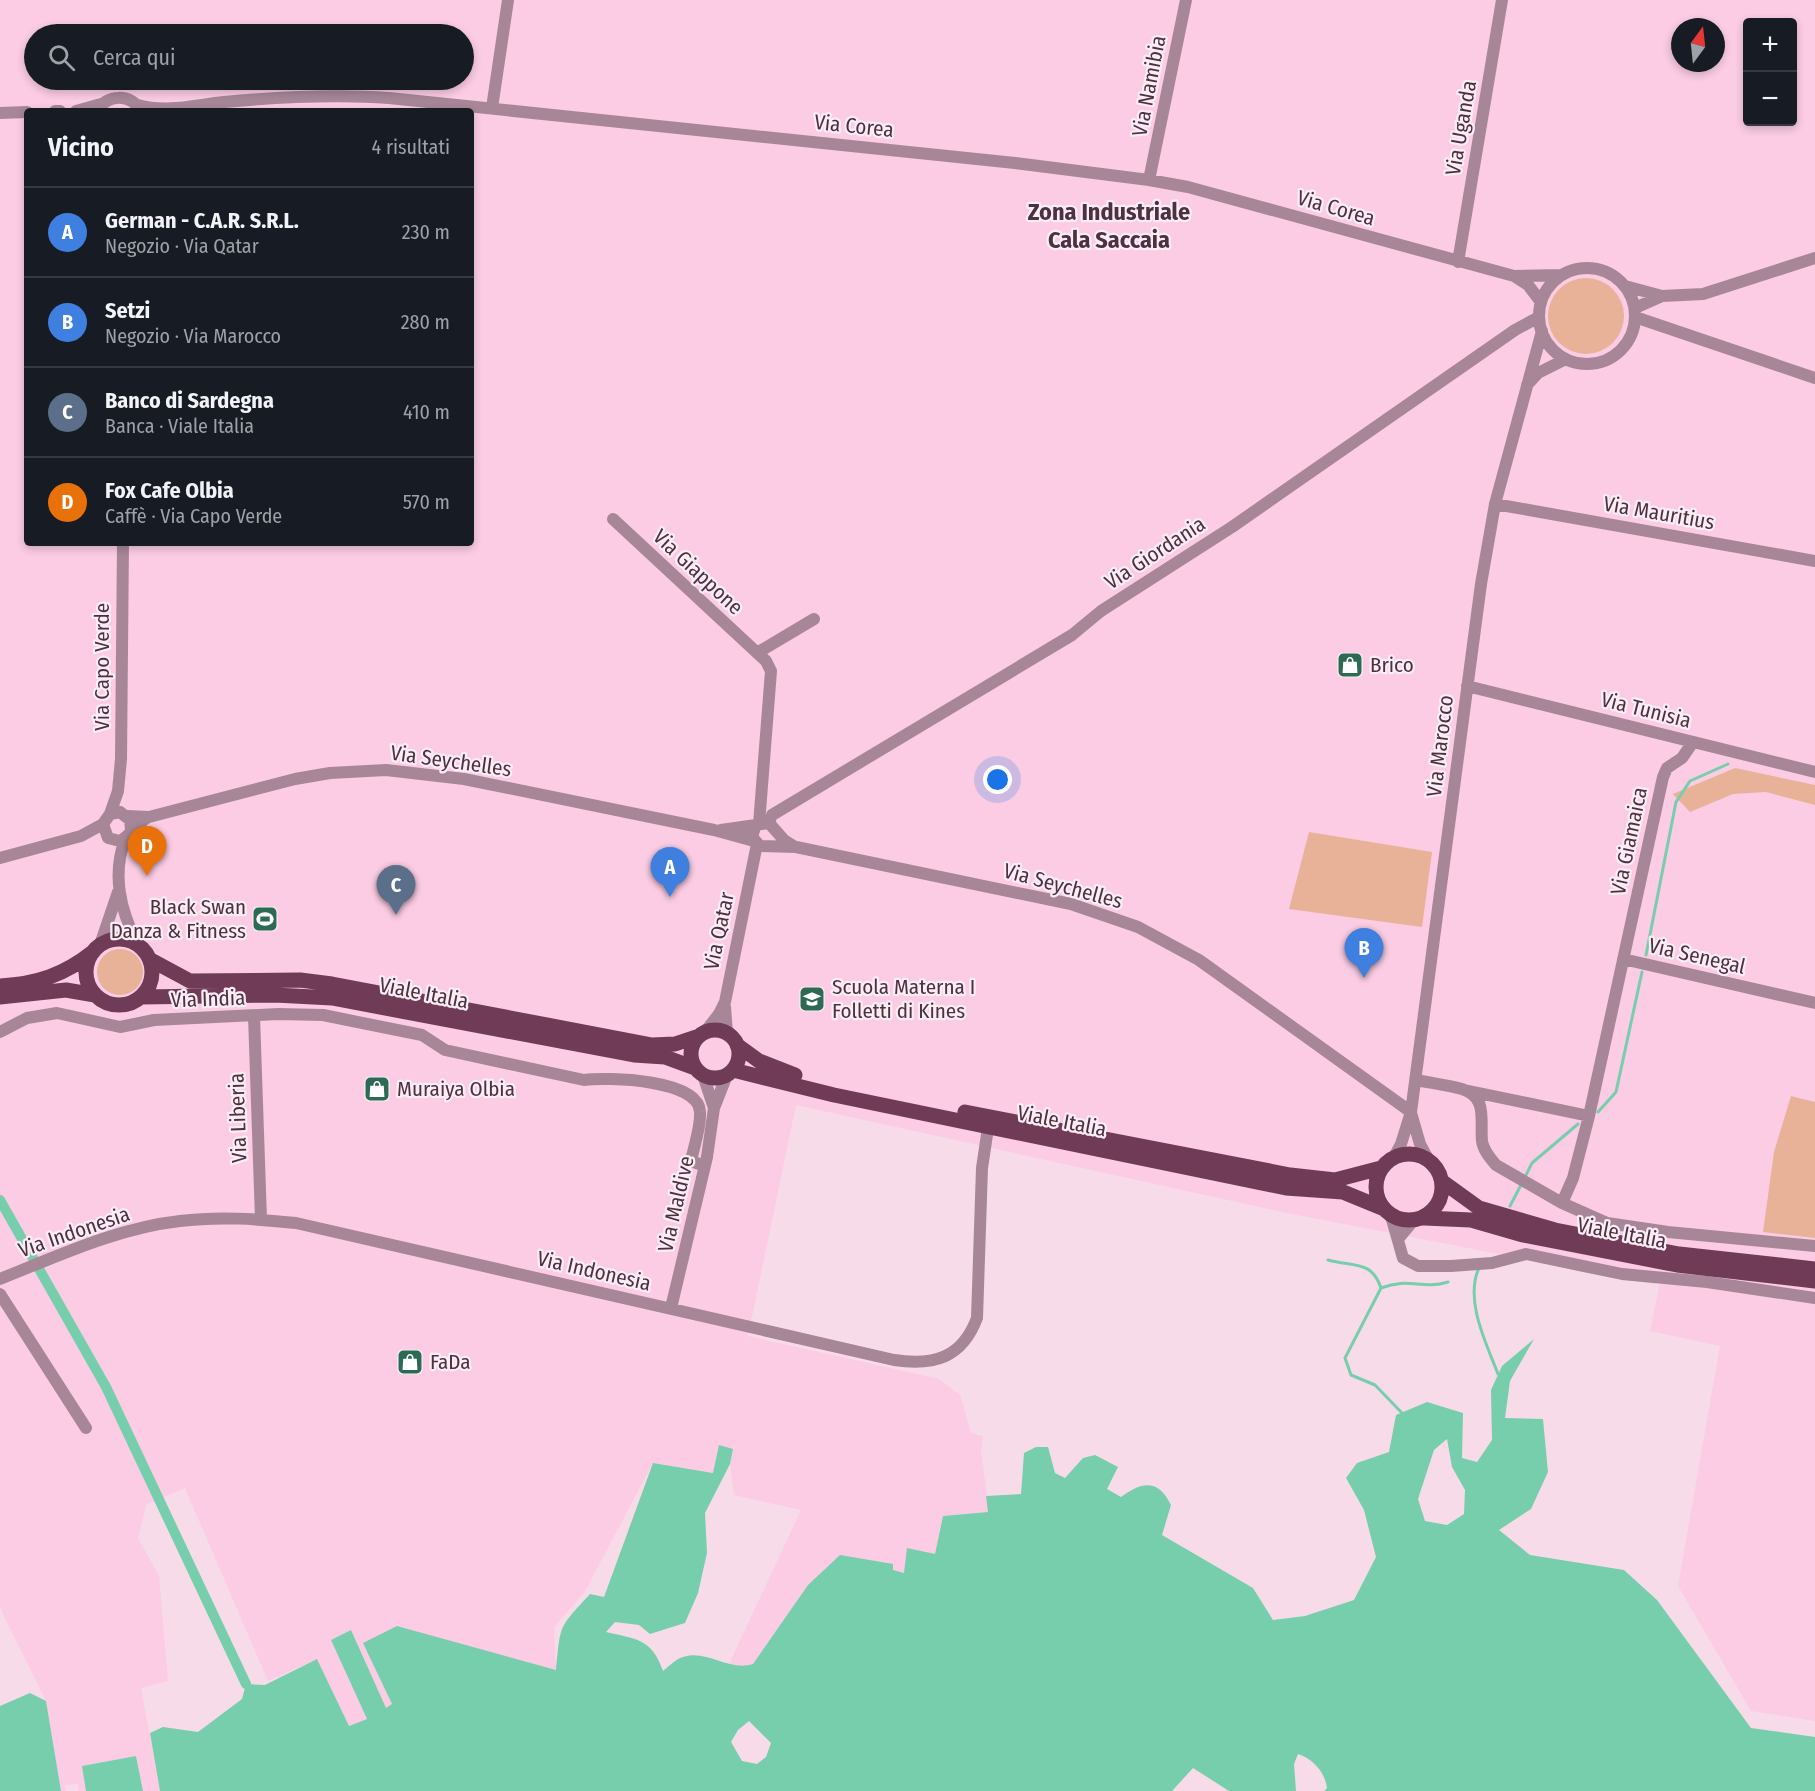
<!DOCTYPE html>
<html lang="it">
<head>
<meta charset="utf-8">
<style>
  :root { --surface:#171b24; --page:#20242c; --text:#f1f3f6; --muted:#9ea1a6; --line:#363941; --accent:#db2777 }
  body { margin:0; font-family:"Fira Sans Condensed",sans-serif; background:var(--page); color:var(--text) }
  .controls { position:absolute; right:18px; top:18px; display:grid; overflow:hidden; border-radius:6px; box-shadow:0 3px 9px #0003 }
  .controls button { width:54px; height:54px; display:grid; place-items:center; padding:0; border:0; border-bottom:2px solid var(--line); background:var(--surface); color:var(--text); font:30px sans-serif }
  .compass { position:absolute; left:1671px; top:18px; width:54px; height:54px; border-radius:50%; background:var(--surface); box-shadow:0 3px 9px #0003; rotate:15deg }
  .you { position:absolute; left:998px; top:780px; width:21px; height:21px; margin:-15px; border:4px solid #fff; border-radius:50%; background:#1a73e8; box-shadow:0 0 0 9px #1a73e833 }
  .badge { display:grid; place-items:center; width:39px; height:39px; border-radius:50%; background:var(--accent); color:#fff; font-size:20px; font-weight:700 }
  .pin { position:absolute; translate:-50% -50px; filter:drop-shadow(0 2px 3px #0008) }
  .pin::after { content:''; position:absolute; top:32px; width:21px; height:18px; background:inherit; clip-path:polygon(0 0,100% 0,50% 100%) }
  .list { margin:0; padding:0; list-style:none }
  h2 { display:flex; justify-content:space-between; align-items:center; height:78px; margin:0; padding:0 24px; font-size:26px }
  h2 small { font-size:20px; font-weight:400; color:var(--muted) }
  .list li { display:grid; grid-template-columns:39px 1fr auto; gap:18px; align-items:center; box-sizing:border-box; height:90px; padding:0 24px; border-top:2px solid var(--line) }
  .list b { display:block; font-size:22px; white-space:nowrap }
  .list p { margin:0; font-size:20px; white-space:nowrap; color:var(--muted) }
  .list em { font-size:20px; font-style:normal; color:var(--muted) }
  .icon { flex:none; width:33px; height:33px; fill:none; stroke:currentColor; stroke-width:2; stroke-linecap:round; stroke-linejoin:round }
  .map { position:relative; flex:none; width:1815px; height:1791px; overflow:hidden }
  .search { position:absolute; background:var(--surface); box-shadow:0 3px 9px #0003; left:24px; top:24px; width:450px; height:66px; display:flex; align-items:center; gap:15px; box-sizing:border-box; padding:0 21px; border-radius:33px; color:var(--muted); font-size:22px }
  .panel { position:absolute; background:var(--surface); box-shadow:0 3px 9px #0003; left:24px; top:108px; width:450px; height:438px; border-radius:6px }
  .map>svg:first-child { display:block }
</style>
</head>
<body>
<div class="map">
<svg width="1815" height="1791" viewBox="0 0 1815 1791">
  <rect width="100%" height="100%" fill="#f8dbe9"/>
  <path fill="#fbcce3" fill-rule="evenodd" d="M0 0H1815V1721L1751 1711 1678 1586 1720 1346 1650 1331 1660 1283 1653 1284 1287 1213 796 1105 748 1336 939 1379 960 1395 971 1433 983 1436 981 1450 989 1512 943 1516 935 1554 904 1573 893 1570 808 1585 753 1664 743 1667 729 1664 801 1510 734 1495 730 1464 733 1449 714 1473 653 1463 584 1593 554 1627 556 1670 397 1627 364 1643 392 1705 386 1708 351 1631 331 1640 367 1719 349 1726 317 1659 268 1681 185 1488 146 1505 138 1538 159 1576 168 1681 141 1688 160 1791H143L136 1756 83 1766 86 1791H79L78 1784 65 1785 66 1791H61L46 1701 0 1608ZM1748 22H1792V122H1748ZM1680 27H1716V63H1680ZM34 34H464V80H34ZM27 111H471V543H27Z"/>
  <path fill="#e7b298" d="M1548 316a38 38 0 1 1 76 0a38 38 0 1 1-76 0Z
    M1735 768 1815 785V805L1766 792 1733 794 1690 812 1673 794Z
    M1309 832 1432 852 1422 927 1289 909Z
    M97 972a23 23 0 1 1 46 0a23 23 0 1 1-46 0Z
    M1791 1096 1815 1102V1238L1763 1232 1774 1152Z"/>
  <path fill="#76cead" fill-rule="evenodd" d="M1534 1339 1510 1381 1505 1418 1543 1419 1548 1472 1531 1509 1499 1530 1530 1555 1624 1570 1657 1600 1751 1728 1815 1737V1791H1324L1327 1788C1325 1772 1313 1759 1298 1754L1294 1764 1296 1791H1229L1193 1768 1172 1791H160L150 1733 163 1727 198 1732 242 1699 246 1684 265 1685 317 1659 349 1726 367 1719 331 1640 351 1630 386 1708 392 1704 363 1643 397 1626 556 1670C561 1623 558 1629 590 1594L604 1597 653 1463 713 1473 719 1445 733 1449 730 1464 705 1513 707 1553 698 1593 685 1623 650 1634 639 1625 615 1622 606 1632C635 1639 652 1638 663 1671 669 1666 676 1659 683 1657 707 1649 729 1672 753 1664L808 1585 840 1555 893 1564V1570L904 1573 907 1548 935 1554 943 1516 988 1512 986 1496 1021 1494 1024 1453 1036 1447H1048L1055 1473 1065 1478 1083 1458 1095 1455 1118 1467 1107 1489 1121 1497C1141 1482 1158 1478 1171 1505L1162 1535 1253 1588 1273 1620 1305 1616 1354 1600 1376 1557 1364 1510 1346 1478 1357 1463 1389 1452 1396 1415 1427 1402 1463 1413 1462 1458 1477 1462 1492 1440 1491 1390 1502 1366ZM1447 1439 1452 1467 1465 1490 1464 1514 1447 1525 1425 1521 1418 1499 1434 1450ZM749 1721 771 1743 766 1757 757 1764 742 1761 731 1742 738 1730Z
    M30 1693 46 1701 61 1791H0V1706Z
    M136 1756 143 1791H86L82 1766Z"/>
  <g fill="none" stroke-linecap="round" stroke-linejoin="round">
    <path stroke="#76cead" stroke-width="3" d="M1646 955 1676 802 1690 781 1728 764
      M1598 1112 1616 1092 1642 972
      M1525 1177 1532 1163 1578 1124
      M1510 1206 1522 1183
      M1328 1260C1353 1267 1372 1260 1381 1288
      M1479 1268C1464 1300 1487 1345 1498 1374
      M1402 1413 1375 1385 1351 1375 1345 1358 1381 1288C1409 1277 1422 1290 1448 1282"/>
    <path stroke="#76cead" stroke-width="10" d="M0 1200 106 1387 246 1684"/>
    <path stroke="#a78797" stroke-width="12" d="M138 105C168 113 194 105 224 102 278 97 334 94 389 98L1015 163 1149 180 1188 187 1514 276 1561 275
      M492 108 508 0
      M55 111H60
      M76 111 101 104
      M96 111C108 94 130 93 141 111
      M0 113 27 112
      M1149 180 1186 0
      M1458 262 1502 0
      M1539 316a48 48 0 1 1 96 0a48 48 0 1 1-96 0Z
      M1514 276 1528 285 1541 302
      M1625 286 1662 296 1703 294 1815 258
      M1635 308 1662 296
      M1635 317 1815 378
      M1527 385 1538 373 1566 359
      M1495 504 1815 561
      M613 519 766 661 771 671 759 824
      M757 653 814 619
      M1467 686 1815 772
      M110 814 118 791 121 759 123 543
      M127 816 149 817 295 779 330 773 386 770 464 779 714 830 754 841
      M769 823 772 815 1072 635 1101 611 1232 527 1515 330 1539 317
      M755 827 752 837 760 846 796 847 1071 904 1138 927 1199 960 1411 1112
      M131 830 130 820 120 812 110 814 103 824 108 838 120 841C129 837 136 824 148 817
      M721 830 769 823 784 840 795 847
      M125 839C112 875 120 909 137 943
      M0 858 81 836 103 824
      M100 945 118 892
      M1623 959 1815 1003
      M725 1007 727 1033
      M254 1016 261 1219
      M0 1032 27 1018 57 1013 120 1027 154 1020 278 1014 323 1015 422 1035 445 1050 584 1080C607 1077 699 1079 700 1112 701 1127 694 1146 691 1161L705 1166
      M705 1032 719 1014 725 1002 757 844
      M703 1075 714 1108
      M1416 1080C1431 1083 1447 1085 1462 1089 1488 1097 1480 1120 1482 1141 1483 1150 1490 1158 1496 1165L1562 1203 1607 1223 1668 1232 1815 1246
      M1469 1091 1589 1116
      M1411 1113 1420 1144 1428 1159
      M1394 1157 1401 1144 1411 1112 1481 584 1495 504 1542 331
      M1562 1203 1573 1178 1589 1116 1663 777 1667 768 1682 758 1693 742
      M1391 1216 1403 1258 1418 1266H1451L1492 1263 1526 1254 1622 1274 1707 1282 1815 1298
      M1399 1238 1413 1221
      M0 1279C58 1256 117 1228 180 1221 219 1216 257 1219 296 1223L894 1360C934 1366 962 1358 977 1318L982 1168 988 1128
      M0 1294 86 1428
      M671 1308 707 1157 714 1108 727 1075"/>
    <path stroke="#703b57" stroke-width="15" d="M86 972a33 33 0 1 1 66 0a33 33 0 1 1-66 0Z
      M151 960 190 981 300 980 332 984 652 1045 675 1044 699 1036
      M0 986C37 984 64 975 93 952
      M0 997 66 990 95 995
      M142 997 275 995 332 998 634 1055 665 1057 695 1068
      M691 1054a24 24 0 1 1 48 0a24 24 0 1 1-48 0Z
      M737 1045 759 1061 795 1075
      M733 1070 834 1095 1286 1188 1343 1192 1382 1208
      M965 1112 1290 1175 1335 1180 1381 1168
      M1376 1187a33 33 0 1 1 66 0a33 33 0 1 1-66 0Z
      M1443 1182 1479 1208 1555 1230 1679 1254 1815 1269
      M1424 1218 1471 1220 1523 1235 1677 1265 1815 1281"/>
  </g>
  <defs>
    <g id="shop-square" transform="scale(1.35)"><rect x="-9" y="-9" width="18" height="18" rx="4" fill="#2d6a54" stroke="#fcedf4"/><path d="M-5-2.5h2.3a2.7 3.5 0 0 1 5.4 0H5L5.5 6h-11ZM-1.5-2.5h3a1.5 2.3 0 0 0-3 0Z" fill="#fff"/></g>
    <g id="stadium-square" transform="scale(1.35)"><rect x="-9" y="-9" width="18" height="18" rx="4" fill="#2d6a54" stroke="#fcedf4"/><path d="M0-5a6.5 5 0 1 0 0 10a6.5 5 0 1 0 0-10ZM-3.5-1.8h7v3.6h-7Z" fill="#fff"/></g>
    <g id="school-square" transform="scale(1.35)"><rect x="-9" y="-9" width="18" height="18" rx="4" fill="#2d6a54" stroke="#fcedf4"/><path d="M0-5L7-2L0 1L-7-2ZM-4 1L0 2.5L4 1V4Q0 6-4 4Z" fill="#fff"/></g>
  </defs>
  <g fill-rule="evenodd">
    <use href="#shop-square" x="1350" y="665"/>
    <use href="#stadium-square" x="265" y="919"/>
    <use href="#school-square" x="812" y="999"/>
    <use href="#shop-square" x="377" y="1089"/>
    <use href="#shop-square" x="410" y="1362"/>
  </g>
  <g text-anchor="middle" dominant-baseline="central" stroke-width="4.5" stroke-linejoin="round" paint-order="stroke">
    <g font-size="21" fill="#4c313f" stroke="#fcedf4">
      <text transform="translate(1149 86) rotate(-79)">Via Namibia</text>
      <text transform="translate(854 126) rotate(6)">Via Corea</text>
      <text transform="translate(1461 128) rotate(-80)">Via Uganda</text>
      <text transform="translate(1336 208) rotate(16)">Via Corea</text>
      <text transform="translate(1659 513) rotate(10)">Via Mauritius</text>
      <text transform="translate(1155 553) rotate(-33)">Via Giordania</text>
      <text transform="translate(698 572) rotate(43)">Via Giappone</text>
      <text transform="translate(102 667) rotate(-90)">Via Capo Verde</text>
      <text transform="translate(1646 710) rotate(14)">Via Tunisia</text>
      <text transform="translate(1440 746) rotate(-83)">Via Marocco</text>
      <text transform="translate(451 761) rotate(8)">Via Seychelles</text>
      <text transform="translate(1629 841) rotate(-78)">Via Giamaica</text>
      <text transform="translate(1063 886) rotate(15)">Via Seychelles</text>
      <text transform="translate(719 931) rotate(-78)">Via Qatar</text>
      <text transform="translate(1697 956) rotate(13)">Via Senegal</text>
      <text transform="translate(424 993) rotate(11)">Viale Italia</text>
      <text transform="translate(208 999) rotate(-2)">Via India</text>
      <text transform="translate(238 1118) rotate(-92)">Via Liberia</text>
      <text transform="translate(1062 1121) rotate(11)">Viale Italia</text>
      <text transform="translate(676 1204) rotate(-77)">Via Maldive</text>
      <text transform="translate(74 1232) rotate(-19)">Via Indonesia</text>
      <text transform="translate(1622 1233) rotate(11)">Viale Italia</text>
      <text transform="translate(594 1271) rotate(13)">Via Indonesia</text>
    </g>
    <g font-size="21" fill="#4c313f" stroke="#fcedf4" text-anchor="start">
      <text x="1370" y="665">Brico</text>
      <text x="246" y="907" text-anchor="end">Black Swan<tspan x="246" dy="24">Danza &amp; Fitness</tspan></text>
      <text x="832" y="987">Scuola Materna I<tspan x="832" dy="24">Folletti di Kines</tspan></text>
      <text x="397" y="1089">Muraiya Olbia</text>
      <text x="430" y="1362">FaDa</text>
    </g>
    <g font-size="24" font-weight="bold" fill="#4c313f" stroke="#fcedf4">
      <text x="1109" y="212">Zona Industriale<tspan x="1109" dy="28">Cala Saccaia</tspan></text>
    </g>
  </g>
</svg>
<div class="controls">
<button>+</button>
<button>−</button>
</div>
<svg class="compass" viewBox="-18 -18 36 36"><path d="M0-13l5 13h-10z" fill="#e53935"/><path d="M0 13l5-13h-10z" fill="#9ea1a6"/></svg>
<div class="you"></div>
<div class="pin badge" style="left:670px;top:897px;background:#3f7fe0">A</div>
<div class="pin badge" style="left:1364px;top:978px;background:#3f7fe0">B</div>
<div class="pin badge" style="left:396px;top:915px;background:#5c6f8a">C</div>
<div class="pin badge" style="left:147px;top:876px;background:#e8710a">D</div>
<div class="search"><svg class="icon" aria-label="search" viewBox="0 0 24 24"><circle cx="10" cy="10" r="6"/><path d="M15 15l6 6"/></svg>Cerca qui</div>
<section class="panel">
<h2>Vicino<small>4 risultati</small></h2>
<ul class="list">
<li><span class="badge" style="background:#3f7fe0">A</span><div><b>German - C.A.R. S.R.L.</b><p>Negozio · Via Qatar</p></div><em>230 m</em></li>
<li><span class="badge" style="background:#3f7fe0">B</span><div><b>Setzi</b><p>Negozio · Via Marocco</p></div><em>280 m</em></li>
<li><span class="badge" style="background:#5c6f8a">C</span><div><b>Banco di Sardegna</b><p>Banca · Viale Italia</p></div><em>410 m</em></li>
<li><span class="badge" style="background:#e8710a">D</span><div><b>Fox Cafe Olbia</b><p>Caffè · Via Capo Verde</p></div><em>570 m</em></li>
</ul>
</section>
</div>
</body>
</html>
